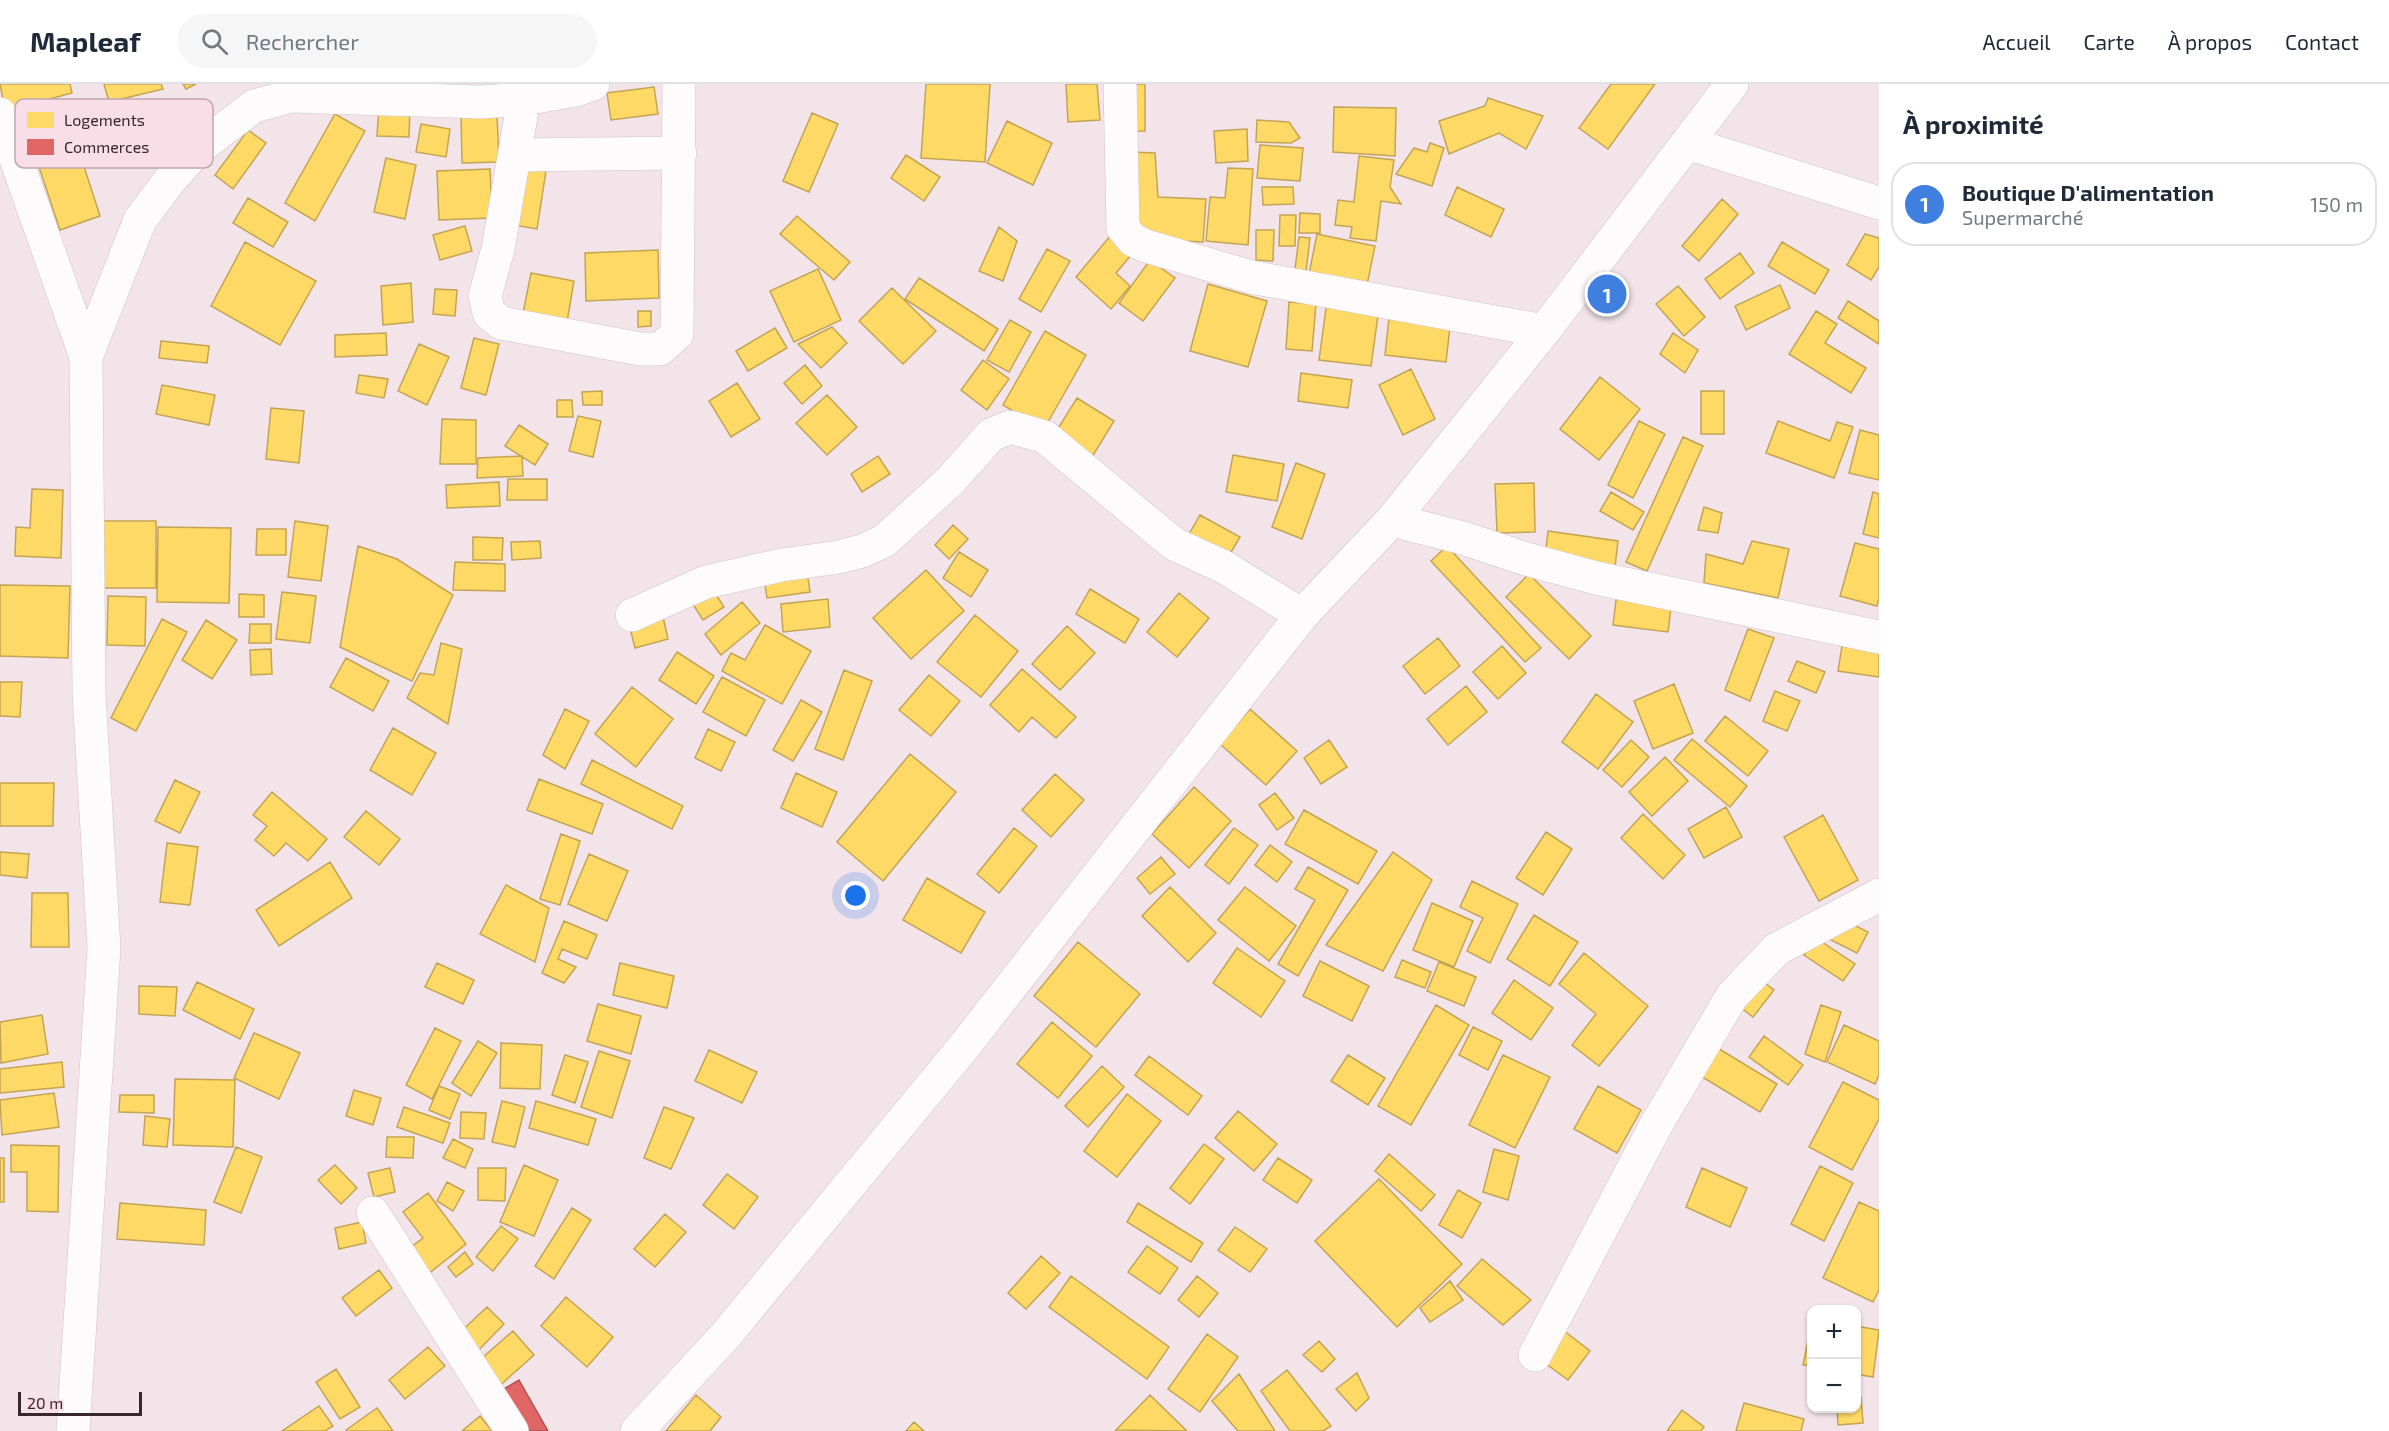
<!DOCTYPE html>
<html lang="fr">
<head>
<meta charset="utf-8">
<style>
  :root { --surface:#fff; --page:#f6f6f7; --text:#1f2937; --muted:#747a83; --line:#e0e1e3; --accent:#796a6f }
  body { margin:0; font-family:"Exo 2",sans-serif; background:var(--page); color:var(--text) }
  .controls { position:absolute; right:18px; bottom:18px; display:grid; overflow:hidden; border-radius:12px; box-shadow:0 2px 4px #0004 }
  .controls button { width:54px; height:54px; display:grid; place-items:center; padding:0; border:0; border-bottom:2px solid var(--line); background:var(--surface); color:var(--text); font:30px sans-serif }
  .scale { position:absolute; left:18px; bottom:15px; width:124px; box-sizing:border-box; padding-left:6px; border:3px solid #38282e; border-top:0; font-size:16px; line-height:21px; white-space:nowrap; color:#38282e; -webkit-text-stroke:4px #f9dee8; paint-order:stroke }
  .you { position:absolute; left:856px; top:812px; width:21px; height:21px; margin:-15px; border:4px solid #fff; border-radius:50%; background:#1a73e8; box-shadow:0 0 0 9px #1a73e833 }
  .badge { display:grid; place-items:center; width:39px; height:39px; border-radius:50%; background:var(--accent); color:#fff; font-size:20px; font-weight:700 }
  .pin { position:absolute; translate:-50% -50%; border:3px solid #fff; box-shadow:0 2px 6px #0006 }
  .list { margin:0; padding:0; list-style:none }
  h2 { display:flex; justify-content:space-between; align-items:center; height:78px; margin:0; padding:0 24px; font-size:26px }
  h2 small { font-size:20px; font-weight:400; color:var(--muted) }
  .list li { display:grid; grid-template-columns:39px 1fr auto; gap:18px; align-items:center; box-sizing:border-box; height:84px; margin:0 12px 12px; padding:0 12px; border:2px solid var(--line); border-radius:24px }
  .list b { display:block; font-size:22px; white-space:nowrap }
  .list p { margin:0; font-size:20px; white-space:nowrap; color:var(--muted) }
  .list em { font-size:20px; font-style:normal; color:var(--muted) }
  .icon { flex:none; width:33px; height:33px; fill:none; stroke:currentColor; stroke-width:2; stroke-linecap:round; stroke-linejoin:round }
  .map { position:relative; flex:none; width:1879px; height:1347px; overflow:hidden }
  header { display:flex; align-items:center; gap:36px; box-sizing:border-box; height:84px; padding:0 30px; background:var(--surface); border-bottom:2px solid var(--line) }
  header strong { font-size:28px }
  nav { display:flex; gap:33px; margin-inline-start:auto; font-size:21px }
  .search { width:420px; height:54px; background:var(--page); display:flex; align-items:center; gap:15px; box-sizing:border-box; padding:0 21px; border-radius:33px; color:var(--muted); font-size:22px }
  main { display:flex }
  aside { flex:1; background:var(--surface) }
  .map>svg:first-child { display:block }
</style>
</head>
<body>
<header>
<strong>Mapleaf</strong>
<div class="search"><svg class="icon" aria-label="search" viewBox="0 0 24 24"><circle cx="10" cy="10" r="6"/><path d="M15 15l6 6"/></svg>Rechercher</div>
<nav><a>Accueil</a><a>Carte</a><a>À propos</a><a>Contact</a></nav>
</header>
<main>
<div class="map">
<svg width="1879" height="1347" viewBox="0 0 1879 1347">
  <rect width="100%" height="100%" fill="#f3e4e9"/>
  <path fill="#ffd966" stroke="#c3a455" stroke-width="1.5" d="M0 0H70L72 9 5 27Z
    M104 0H161L163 5 109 18Z
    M183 0H196L186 5Z
    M926 0H990L985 78 921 74Z
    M1066 0H1097L1100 36 1068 38Z
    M1117 0H1145V47L1117 48Z
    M1611 0H1655L1608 65 1579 44Z
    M654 3 658 30 611 36 607 9Z
    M1488 14 1543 32 1526 65 1499 49 1449 70 1439 37 1485 22Z
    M379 22 410 23 409 53 377 52Z
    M1334 23 1396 24 1395 72 1333 68Z
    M812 29 838 40 809 108 783 97Z
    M67 30 100 132 60 146 26 44Z
    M335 30 365 47 315 137 285 119Z
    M497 31 499 78 462 79 461 32Z
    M1257 36 1289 38 1300 54 1291 59 1256 58Z
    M1007 37 1052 59 1033 101 987 79Z
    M421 40 450 45 446 73 416 68Z
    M1247 45 1248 77 1216 79 1214 47Z
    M248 46 266 59 233 105 215 91Z
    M1430 59 1444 64 1432 102 1396 90 1414 64 1427 68Z
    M1260 61 1303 64 1300 97 1257 94Z
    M1129 68 1155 69 1158 113 1206 115 1203 158 1124 154Z
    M906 71 940 93 924 117 891 94Z
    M1359 72 1394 76 1390 103 1401 120 1381 117 1376 157 1350 154 1352 143 1335 141 1338 116 1354 118Z
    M386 74 416 81 405 135 374 128Z
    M517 83 546 87 537 145 508 140Z
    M1228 84 1253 85 1248 161 1206 157 1210 113 1225 114Z
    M490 85 492 134 439 136 437 87Z
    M1262 103H1293L1294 120 1263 121Z
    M1457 103 1504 125 1491 153 1445 131Z
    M248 114 288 138 273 163 233 139Z
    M1722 115 1738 130 1699 177 1682 162Z
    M1300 129 1320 130V149H1299Z
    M1280 131H1296L1295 162H1279Z
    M797 132 850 178 834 196 780 150Z
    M465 142 472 167 440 176 433 151Z
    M999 143 1017 157 1003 197 979 187Z
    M1256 146H1274L1273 177 1256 176Z
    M1317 150 1375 162 1367 201 1309 190Z
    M1865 150 1879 154V183L1871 196 1847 181Z
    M1111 151 1132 170 1116 189 1130 202 1111 225 1076 193Z
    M1299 153 1310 154 1306 187 1295 185Z
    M245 158 316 197 280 261 211 222Z
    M1782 158 1829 186 1815 210 1768 182Z
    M1047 165 1070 177 1041 228 1019 215Z
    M658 166 659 214 586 217 585 169Z
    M1740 169 1754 189 1720 215 1705 195Z
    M1150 176 1175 194 1143 237 1119 219Z
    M818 185 841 236 794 258 770 207Z
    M531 189 574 197 567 238 523 229Z
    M919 194 998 245 984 267 905 215Z
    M411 199 413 238 383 241 381 202Z
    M1208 200 1267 217 1248 283 1190 267Z
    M1780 201 1790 224 1746 246 1735 222Z
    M1678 202 1705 233 1684 252 1656 220Z
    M892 204 936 247 903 280 859 237Z
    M435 205 457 206 455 232 433 230Z
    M1327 217 1379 224 1371 282 1319 276Z
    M1848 217 1879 237V260L1838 234Z
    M1289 218 1316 220 1312 267 1286 265Z
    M1390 225 1451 233 1446 278 1385 271Z
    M638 227H651V242L638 243Z
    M1816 227 1837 240 1825 259 1866 284 1851 309 1789 270Z
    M1010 236 1031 248 1009 288 987 276Z
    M832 243 847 259 821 284 798 260Z
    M775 244 787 264 748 287 736 267Z
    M1045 247 1086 271 1044 345 1003 321Z
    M386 249 387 271 335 273V251Z
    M1673 249 1698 266 1685 289 1660 270Z
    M474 254 499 260 486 311 461 304Z
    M161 257 209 262 207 279 159 274Z
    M419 260 449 273 427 321 398 307Z
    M983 276 1009 295 987 326 961 306Z
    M805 281 822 302 802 320 784 299Z
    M1411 285 1435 335 1403 351 1379 301Z
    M1301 289 1352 296 1348 324 1298 317Z
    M359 291 388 295 384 314 356 309Z
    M1600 293 1640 325 1599 376 1560 345Z
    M737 299 760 335 731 353 709 317Z
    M162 301 215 311 209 341 156 330Z
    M602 307V321H583L582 308Z
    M1701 307H1724V350H1701Z
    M827 311 857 343 827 371 796 339Z
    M1077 314 1114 337 1092 373 1054 351Z
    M557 316H572L573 333H557Z
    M271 324 304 327 299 379 266 375Z
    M578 332 601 337 593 373 569 367Z
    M442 335 476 336V380H440Z
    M1639 337 1665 350 1633 414 1608 401Z
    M1778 337 1830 357 1837 338 1853 343 1834 394 1766 369Z
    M519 341 548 360 535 381 505 362Z
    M1860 346 1879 351V396L1849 389Z
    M1683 353 1703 362 1647 487 1626 478Z
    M1233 371 1284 380 1277 417 1226 408Z
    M522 372 523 392 477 394 478 374Z
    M878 372 890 390 862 408 851 390Z
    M1296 379 1325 390 1302 455 1272 443Z
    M508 395H547V416H507Z
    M499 398 500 422 447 424 446 401Z
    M1534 399 1535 448 1497 449 1495 400Z
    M32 405 63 406 61 474 15 472 16 443 30 444Z
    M1611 408 1644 428 1633 446 1600 427Z
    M1873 408 1879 410V454L1863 450Z
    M1704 423 1722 429 1718 449 1698 446Z
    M1200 431 1240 453 1224 480 1185 457Z
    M101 437H156V504H102Z
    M295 437 328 442 321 497 288 493Z
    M953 441 968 455 949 475 935 461Z
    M158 443 231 444 229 519 157 518Z
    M257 445H286V471H256Z
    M1548 447 1618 457 1615 483 1545 473Z
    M473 453 503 454 502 476H473Z
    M540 457 541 474 512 476 511 458Z
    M1752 457 1789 465 1778 514 1704 499 1706 470 1743 480Z
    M1855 459 1879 465V514L1877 522 1840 512Z
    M358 462 397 475 453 511 412 597 340 563Z
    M1447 462 1541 564 1525 578 1431 477Z
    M959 468 988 486 971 513 943 494Z
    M455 478 505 480V507L453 506Z
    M806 480 810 508 767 514 763 487Z
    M926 486 964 527 911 575 873 534Z
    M1529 490 1591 552 1569 575 1506 513Z
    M708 498 724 523 703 536 687 511Z
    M0 501 70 502 68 574 0 572Z
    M1090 505 1139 535 1125 559 1076 530Z
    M282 508 316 512 310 559 276 555Z
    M1617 508 1672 515 1668 548 1613 541Z
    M1179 509 1209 534 1177 573 1147 548Z
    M239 510 264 511V533H239Z
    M108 512 146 513 145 562 107 561Z
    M828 515 830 543 783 548 781 520Z
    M742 518 760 539 721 571 705 550Z
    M662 528 668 555 635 564 628 536Z
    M975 531 1018 567 981 613 937 578Z
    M162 535 187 548 136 647 111 634Z
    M206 536 237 556 212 595 182 576Z
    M250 540H271V559H249Z
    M765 541 811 567 782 620 722 587 731 569 745 576Z
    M1067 542 1095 569 1060 606 1032 580Z
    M1748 545 1774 554 1750 617 1725 606Z
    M1438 554 1460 582 1425 610 1403 582Z
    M441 559 462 565 448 640 407 614 420 589 434 591Z
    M1502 562 1526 589 1498 615 1473 588Z
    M1842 562 1879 568V593L1838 587Z
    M271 565 272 590 251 591 250 566Z
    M677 568 714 592 696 620 659 596Z
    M346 574 389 597 373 627 330 603Z
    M1797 577 1825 588 1816 609 1788 597Z
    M1022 585 1076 633 1056 654 1032 633 1019 648 990 621Z
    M844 586 872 597 843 676 815 665Z
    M929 591 960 617 931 652 899 626Z
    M722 593 765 616 746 652 703 628Z
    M0 598H22L20 633 0 632Z
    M1674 600 1693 649 1653 665 1634 617Z
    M1466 602 1487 628 1448 661 1427 635Z
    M632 603 673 635 636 683 595 650Z
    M1775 607 1800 617 1787 647 1763 637Z
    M1596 610 1633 638 1598 685 1562 658Z
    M801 616 822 628 793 677 773 666Z
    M565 625 589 637 565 685 543 671Z
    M1250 625 1297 667 1266 701 1220 660Z
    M1725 632 1768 667 1748 692 1705 657Z
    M393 644 436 669 412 711 370 686Z
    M708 645 735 658 721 687 695 674Z
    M1692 655 1747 702 1730 723 1674 676Z
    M1329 656 1347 683 1321 700 1304 674Z
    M1631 656 1649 673 1622 703 1603 686Z
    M910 670 956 708 883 797 837 758Z
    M1665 673 1688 697 1652 732 1629 708Z
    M592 676 683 722 672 745 581 700Z
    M796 689 837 708 822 743 781 724Z
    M1055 690 1084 716 1051 753 1022 726Z
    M539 695 603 720 592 750 527 726Z
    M175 696 200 708 180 749 155 737Z
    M0 699H54L53 742H0Z
    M1194 703 1231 737 1189 784 1152 750Z
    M272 708 327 755 308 777 286 759 274 772 255 756 267 742 253 731Z
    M1275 709 1294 734 1277 746 1259 721Z
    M1726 723 1742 753 1704 774 1688 745Z
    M1304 726 1377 767 1358 800 1285 760Z
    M366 727 400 755 379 781 344 753Z
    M1643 730 1685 771 1663 795 1621 754Z
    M1823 731 1858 796 1819 817 1784 753Z
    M1014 744 1037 762 999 809 977 790Z
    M1234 744 1258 761 1229 800 1205 781Z
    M1546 748 1572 765 1543 811 1516 794Z
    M561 750 580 757 560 821 540 815Z
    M167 759 198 763 190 821 160 818Z
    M1270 761 1292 778 1277 798 1255 781Z
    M0 768 29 770 27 794 0 791Z
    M1393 768 1432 796 1383 887 1326 861Z
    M589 770 628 787 607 837 568 820Z
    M1161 773 1175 790 1150 810 1137 794Z
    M330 778 352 814 279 862 256 826Z
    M1308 783 1348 806 1298 892 1278 880 1315 816 1295 805Z
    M927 794 985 828 961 869 903 836Z
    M1472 797 1518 820 1490 879 1467 867 1483 834 1460 823Z
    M506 801 549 824 535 878 480 850Z
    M1170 803 1216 849 1188 878 1142 832Z
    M1245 803 1296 842 1269 877 1218 836Z
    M32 809H68L69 863H31Z
    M1432 819 1473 837 1454 883 1413 866Z
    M1830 829 1868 848 1857 869 1819 850Z
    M1534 831 1578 858 1550 902 1507 875Z
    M564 837 597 851 587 875 562 865 558 875 576 883 564 899 542 889Z
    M1816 854 1855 880 1843 897 1804 871Z
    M1078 858 1140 910 1096 963 1034 912Z
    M1237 864 1285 897 1261 933 1213 899Z
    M1584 869 1648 922 1599 982 1572 961 1596 930 1559 900Z
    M1402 876 1431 888 1425 904 1395 893Z
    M1320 877 1369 902 1352 937 1303 912Z
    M1439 878 1476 893 1464 922 1427 907Z
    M437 879 474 896 463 920 425 903Z
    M620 879 674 892 667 924 613 911Z
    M1756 892 1774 906 1753 933 1735 919Z
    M1514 896 1553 924 1531 956 1492 929Z
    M197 898 254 925 240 955 183 926Z
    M139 902 177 903 175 932 139 930Z
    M598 920 641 932 631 970 587 957Z
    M1436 921 1469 941 1411 1041 1378 1022Z
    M1821 921 1841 928 1825 978 1805 970Z
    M42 931 48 970 1 979 0 938Z
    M1052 938 1092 972 1058 1014 1017 980Z
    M1844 941 1879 957V991L1875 1000 1827 978Z
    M1473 943 1502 957 1488 986 1459 971Z
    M435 944 461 957 432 1015 406 1001Z
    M254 949 300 969 279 1015 234 994Z
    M1764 952 1803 981 1788 1001 1749 973Z
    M478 957 497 969 471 1012 452 999Z
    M501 959 542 961 540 1005 500 1004Z
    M1711 960 1777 1000 1760 1028 1694 988Z
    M709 966 757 988 742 1019 695 997Z
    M599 967 630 977 612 1034 581 1023Z
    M565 971 588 978 575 1019 552 1011Z
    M1348 971 1385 994 1368 1021 1331 997Z
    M1503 971 1550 993 1515 1064 1469 1041Z
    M1149 972 1202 1012 1188 1031 1135 991Z
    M62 978 64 1003 0 1009V985Z
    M1102 982 1124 1003 1088 1043 1065 1022Z
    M175 995 235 996 233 1063 173 1061Z
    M1843 998 1879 1016V1035L1852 1086 1809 1063Z
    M439 1002 460 1010 450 1035 429 1026Z
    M1598 1002 1641 1026 1617 1069 1574 1045Z
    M354 1006 381 1014 373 1041 346 1032Z
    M54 1009 59 1043 2 1051 0 1016Z
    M1127 1010 1161 1037 1117 1093 1084 1067Z
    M120 1011H154V1029L119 1028Z
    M502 1017 525 1023 515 1063 492 1058Z
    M536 1017 596 1035 588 1061 529 1044Z
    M404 1023 450 1039 443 1059 397 1043Z
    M664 1023 694 1034 671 1085 644 1074Z
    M1238 1027 1277 1060 1254 1087 1215 1054Z
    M461 1028 486 1029 484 1055 460 1054Z
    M145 1032 170 1035 167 1063 143 1061Z
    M387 1053H414L413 1074 386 1073Z
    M453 1055 473 1065 465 1084 443 1074Z
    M1204 1060 1224 1075 1190 1120 1170 1104Z
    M11 1061 59 1062 58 1128 27 1127V1088H11Z
    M236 1063 262 1073 241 1129 214 1118Z
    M1494 1065 1519 1072 1508 1116 1483 1108Z
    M1389 1070 1435 1111 1421 1127 1375 1087Z
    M0 1074H4V1118H0Z
    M1278 1074 1312 1096 1297 1119 1263 1096Z
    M335 1081 357 1104 341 1120 318 1096Z
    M524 1081 558 1096 534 1152 500 1138Z
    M1820 1082 1853 1099 1824 1157 1791 1140Z
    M390 1084 395 1108 374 1113 368 1089Z
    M478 1084H506L505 1117 478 1116Z
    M1702 1084 1747 1104 1730 1143 1686 1123Z
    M727 1090 758 1113 734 1145 703 1121Z
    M1379 1095 1462 1180 1397 1243 1315 1157Z
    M447 1098 464 1107 453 1127 437 1117Z
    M1458 1106 1481 1119 1462 1154 1439 1141Z
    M428 1109 466 1160 423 1194 403 1169 423 1154 403 1128Z
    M1859 1118 1879 1127V1206L1873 1218 1823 1194Z
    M120 1119 206 1126 204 1161 117 1155Z
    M1138 1119 1203 1159 1191 1178 1127 1138Z
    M572 1124 591 1136 554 1195 535 1182Z
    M665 1130 686 1148 655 1183 634 1165Z
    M362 1138 366 1159 339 1165 335 1144Z
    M501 1142 518 1155 493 1187 476 1173Z
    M1235 1143 1267 1165 1250 1188 1218 1166Z
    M1147 1162 1178 1184 1160 1210 1128 1188Z
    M465 1168 473 1180 456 1193 448 1183Z
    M1041 1172 1060 1189 1026 1225 1008 1209Z
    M1482 1175 1531 1216 1503 1241 1457 1202Z
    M379 1186 392 1204 356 1232 342 1214Z
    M1071 1192 1169 1263 1147 1295 1049 1223Z
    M1197 1192 1218 1209 1199 1233 1178 1216Z
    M1450 1197 1463 1216 1430 1238 1420 1224Z
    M566 1213 613 1253 587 1283 541 1242Z
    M487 1223 504 1240 472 1273 454 1254Z
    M1812 1236V1282L1803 1281Z
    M1856 1242 1879 1246 1873 1293 1856 1290Z
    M1563 1246 1590 1267 1568 1296 1541 1276Z
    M513 1247 534 1271 495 1306 474 1281Z
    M1207 1250 1238 1273 1200 1328 1168 1305Z
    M1319 1257 1335 1275 1322 1288 1303 1271Z
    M428 1263 445 1282 405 1315 389 1296Z
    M336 1285 360 1323 340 1335 316 1298Z
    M1287 1286 1331 1342 1323 1347H1290L1261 1307Z
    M1357 1289 1369 1314 1356 1327 1336 1305Z
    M1239 1290 1275 1347H1238L1212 1317Z
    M696 1311 721 1333 710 1347H666Z
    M1150 1311 1187 1347 1116 1346Z
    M1856 1313H1861L1863 1339 1838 1341 1837 1324H1856Z
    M1744 1319 1804 1335 1801 1347H1736Z
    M319 1322 333 1342 325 1347H282Z
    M377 1324 393 1347H347L346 1346Z
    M1682 1326 1704 1343 1701 1347H1667Z
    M480 1332 492 1347H462Z
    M914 1338 924 1347H906Z"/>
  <path fill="#e06666" stroke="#ae5355" stroke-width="1.5" d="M519 1296 548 1347H519L497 1309Z"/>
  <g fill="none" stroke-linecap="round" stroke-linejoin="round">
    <g stroke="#d1c2c7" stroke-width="34">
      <path id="minor" d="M1120 0 1123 144 1133 156 1146 162 1251 193 1544 247
        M524 15 498 165 485 212 489 229 501 239 640 265H660L677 250 679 0
        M0 30 86 273 89 611 104 864 73 1347
        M1687 59 1879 119
        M515 71 680 69
        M86 273 140 136 170 96 199 64 254 22 291 12 481 18 524 15 576 6 593 0
        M1392 436 1463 454 1523 474 1596 494 1879 553
        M632 531 706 498 782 481 839 473 862 467 884 457 950 397 991 351 1010 343 1045 353 1174 460 1224 483 1302 531
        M373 1129 512 1347
        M1535 1271 1655 1043 1732 912 1777 865 1879 811
        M637 1347 725 1252 962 965 1302 531 1392 436 1544 247 1732 0"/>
    </g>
    <use href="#minor" stroke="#fdfbfc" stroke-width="33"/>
  </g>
  <rect x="15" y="15" width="198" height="69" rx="9" fill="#f9dee8" stroke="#bfa7b0" stroke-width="1.5"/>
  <rect x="27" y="28" width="27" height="16" fill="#ffd966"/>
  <rect x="27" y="55" width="27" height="16" fill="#e06666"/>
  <g font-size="16" fill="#38282e">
    <text x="64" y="42">Logements</text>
    <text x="64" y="69">Commerces</text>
  </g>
</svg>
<div class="controls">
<button>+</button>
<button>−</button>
</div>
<div class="scale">20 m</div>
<div class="you"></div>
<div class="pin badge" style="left:1607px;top:210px;background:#3f7fe0">1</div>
</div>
<aside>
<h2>À proximité<small></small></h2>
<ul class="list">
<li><span class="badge" style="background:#3f7fe0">1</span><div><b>Boutique D'alimentation</b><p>Supermarché</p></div><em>150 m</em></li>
</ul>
</aside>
</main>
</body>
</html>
